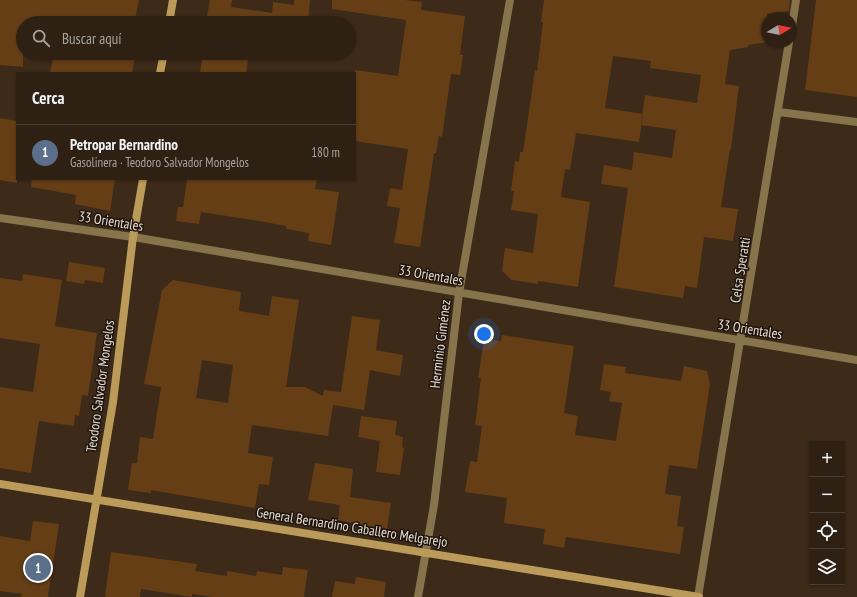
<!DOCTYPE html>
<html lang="es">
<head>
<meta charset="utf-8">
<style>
  :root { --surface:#2e2012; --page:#3a2d20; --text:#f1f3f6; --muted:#a7a39f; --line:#493e32; --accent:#bca0f2 }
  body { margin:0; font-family:"PT Sans Narrow",sans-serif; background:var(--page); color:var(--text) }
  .controls { position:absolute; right:12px; bottom:12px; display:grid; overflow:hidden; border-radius:0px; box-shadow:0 1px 3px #0004 }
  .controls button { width:36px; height:36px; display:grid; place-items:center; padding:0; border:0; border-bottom:1px solid var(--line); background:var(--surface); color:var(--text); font:20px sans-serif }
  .compass { position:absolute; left:761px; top:12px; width:36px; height:36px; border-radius:50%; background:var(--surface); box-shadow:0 1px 3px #0004; rotate:80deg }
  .you { position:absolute; left:484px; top:334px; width:14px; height:14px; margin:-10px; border:3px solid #fff; border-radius:50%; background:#1a73e8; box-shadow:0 0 0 6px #1a73e833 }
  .badge { display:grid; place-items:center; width:26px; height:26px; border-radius:50%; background:var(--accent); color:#fff; font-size:13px; font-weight:700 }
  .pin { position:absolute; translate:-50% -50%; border:2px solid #fff; box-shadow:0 1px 4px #0006 }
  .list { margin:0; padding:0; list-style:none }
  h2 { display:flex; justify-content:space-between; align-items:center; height:52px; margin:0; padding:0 16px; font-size:17px }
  h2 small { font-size:13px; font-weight:400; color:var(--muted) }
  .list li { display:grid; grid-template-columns:26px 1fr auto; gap:12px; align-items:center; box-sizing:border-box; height:56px; padding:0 16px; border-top:1px solid var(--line) }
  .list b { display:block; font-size:15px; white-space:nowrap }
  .list p { margin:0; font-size:13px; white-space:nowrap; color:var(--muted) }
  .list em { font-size:13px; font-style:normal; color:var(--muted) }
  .icon { flex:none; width:22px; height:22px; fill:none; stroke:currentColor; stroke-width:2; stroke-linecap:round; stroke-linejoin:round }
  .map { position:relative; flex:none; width:857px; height:597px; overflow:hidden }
  .search { position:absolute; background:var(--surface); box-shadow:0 1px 3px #0004; left:16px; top:16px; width:340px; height:44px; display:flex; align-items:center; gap:10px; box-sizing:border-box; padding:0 14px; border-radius:22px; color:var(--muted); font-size:15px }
  .panel { position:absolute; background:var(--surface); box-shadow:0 1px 3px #0004; left:16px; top:72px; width:340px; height:108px; border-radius:0px }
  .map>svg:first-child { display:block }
</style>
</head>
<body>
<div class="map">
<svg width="857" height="597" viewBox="0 0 857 597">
  <rect width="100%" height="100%" fill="#3d2a18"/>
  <path fill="#653e16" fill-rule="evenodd" d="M0 0H139L134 23H23V67L0 65Z
    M210 0H232L231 7 272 13 273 2 294 5V0H310L308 23H215V18L207 16Z
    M332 0H405L422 2 421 10 465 16 460 55H463L460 75 451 74 442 137 439 136 436 153H434L420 247 394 243 400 208 387 206 390 188 402 190 408 149 355 141V70L398 76 406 20 332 9Z
    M544 0H790L789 11 767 14V42L748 45V47L730 50 725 84 739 86 731 149H730L721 207 738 209 733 241 704 237 697 288 685 286 683 298 614 287 628 188 601 184 604 165 632 170 634 152 672 158 676 130 641 125 645 95 697 103 701 75 650 68 651 61 613 56 605 108 643 114 639 142 576 133 570 170 565 169 561 197 590 202 578 287 538 281V284L512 280 502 271 505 248 533 253 538 214 511 210 514 191H511L515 161 519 162 520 152H523L535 70 537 71 541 39 543 22H541Z
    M816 0H857V97L805 90Z
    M54 53H122L135 55 132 73H50Z
    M203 53H240L239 57 248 59 246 73H200Z
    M0 118 17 121V183L0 180Z
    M32 179H115L110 211 75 204 76 195 31 187Z
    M187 179H317L315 189 339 192 331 245 308 241 309 233 286 229V226L259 221 201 212 199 224 176 221 178 207H183Z
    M69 262 105 268 103 283 85 280 84 284 66 281Z
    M23 274 62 280 55 326 97 333 88 396 82 395 79 416 75 415 74 426 39 421 31 473 0 468V387L33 392 40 344 0 338V278L22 281Z
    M173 280 241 292 239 311 269 316 272 296 299 300 286 387H305L323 396 324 390 341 392 352 316 380 320 376 350 403 355 400 376 370 370 364 410 333 405 328 436 252 425 248 453 273 457 269 485 259 484 255 508 151 490V493L128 490 132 463H137L140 437 153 439 161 387 144 384 162 290ZM202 360 233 365 228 403 196 398Z
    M502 335 574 346 564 413 578 416 575 435 616 441 622 403 609 401 611 392 600 390 604 364 626 367 625 373 681 381 684 366 707 371 710 384 697 469 669 465 665 494 681 496 677 526 684 527 680 554 566 537 564 548 543 544 545 529 504 523 507 498 465 492 470 461 477 462 482 426 475 425 481 378H478L484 339 501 341Z
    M361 416 397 421 395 435 403 437 402 447 404 448 400 475 376 472 380 441 358 437Z
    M315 463 353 469 350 497 391 503 387 529 338 520 340 505 308 500Z
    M33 521 59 524 48 597H21L22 594 0 591V536L30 541Z
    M111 552 197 564 195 571 227 576V571L256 576 257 571 282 575 283 567 308 570 304 597H213L192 594V597L141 589 140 597H105Z
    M356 577 386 582 384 597H332L335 581 355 584Z"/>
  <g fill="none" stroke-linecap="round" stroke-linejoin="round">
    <path stroke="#88744c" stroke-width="8" d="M791 33 796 0
      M779 112 857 122
      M0 218 133 237 857 360
      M418 597 434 505 459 293 510 0
      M698 597 789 42"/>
    <path stroke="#ba9b59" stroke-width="8" d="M169 23 173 0
      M160 73 164 53
      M0 484 699 597
      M80 597 113 402 133 237 143 179"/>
  </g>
  <g text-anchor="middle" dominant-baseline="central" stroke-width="3" stroke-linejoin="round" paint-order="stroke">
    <g font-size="14" fill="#e8dcd0" stroke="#1d150d">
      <text transform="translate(111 221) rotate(9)">33 Orientales</text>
      <text transform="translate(740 270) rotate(-81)">Celsa Speratti</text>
      <text transform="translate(431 275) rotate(10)">33 Orientales</text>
      <text transform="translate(750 329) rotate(9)">33 Orientales</text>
      <text transform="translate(440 344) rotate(-83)">Herminio Giménez</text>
      <text transform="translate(100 386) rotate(-82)">Teodoro Salvador Mongelos</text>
      <text transform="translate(352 527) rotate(9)">General Bernardino Caballero Melgarejo</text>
    </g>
  </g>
</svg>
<div class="controls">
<button>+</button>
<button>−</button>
<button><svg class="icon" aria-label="locate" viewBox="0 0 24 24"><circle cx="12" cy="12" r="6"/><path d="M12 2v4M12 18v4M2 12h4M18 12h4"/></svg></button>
<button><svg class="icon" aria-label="layers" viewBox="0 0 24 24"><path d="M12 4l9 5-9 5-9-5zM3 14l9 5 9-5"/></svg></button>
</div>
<svg class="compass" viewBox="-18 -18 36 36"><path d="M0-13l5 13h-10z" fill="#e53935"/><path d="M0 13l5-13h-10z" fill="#a7a39f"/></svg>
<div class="you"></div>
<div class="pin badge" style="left:38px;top:568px;background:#5c6f8a">1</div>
<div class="search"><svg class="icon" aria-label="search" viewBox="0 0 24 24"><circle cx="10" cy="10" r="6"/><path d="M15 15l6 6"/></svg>Buscar aquí</div>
<section class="panel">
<h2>Cerca<small></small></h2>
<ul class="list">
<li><span class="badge" style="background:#5c6f8a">1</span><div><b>Petropar Bernardino</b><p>Gasolinera · Teodoro Salvador Mongelos</p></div><em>180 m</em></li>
</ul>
</section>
</div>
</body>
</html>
